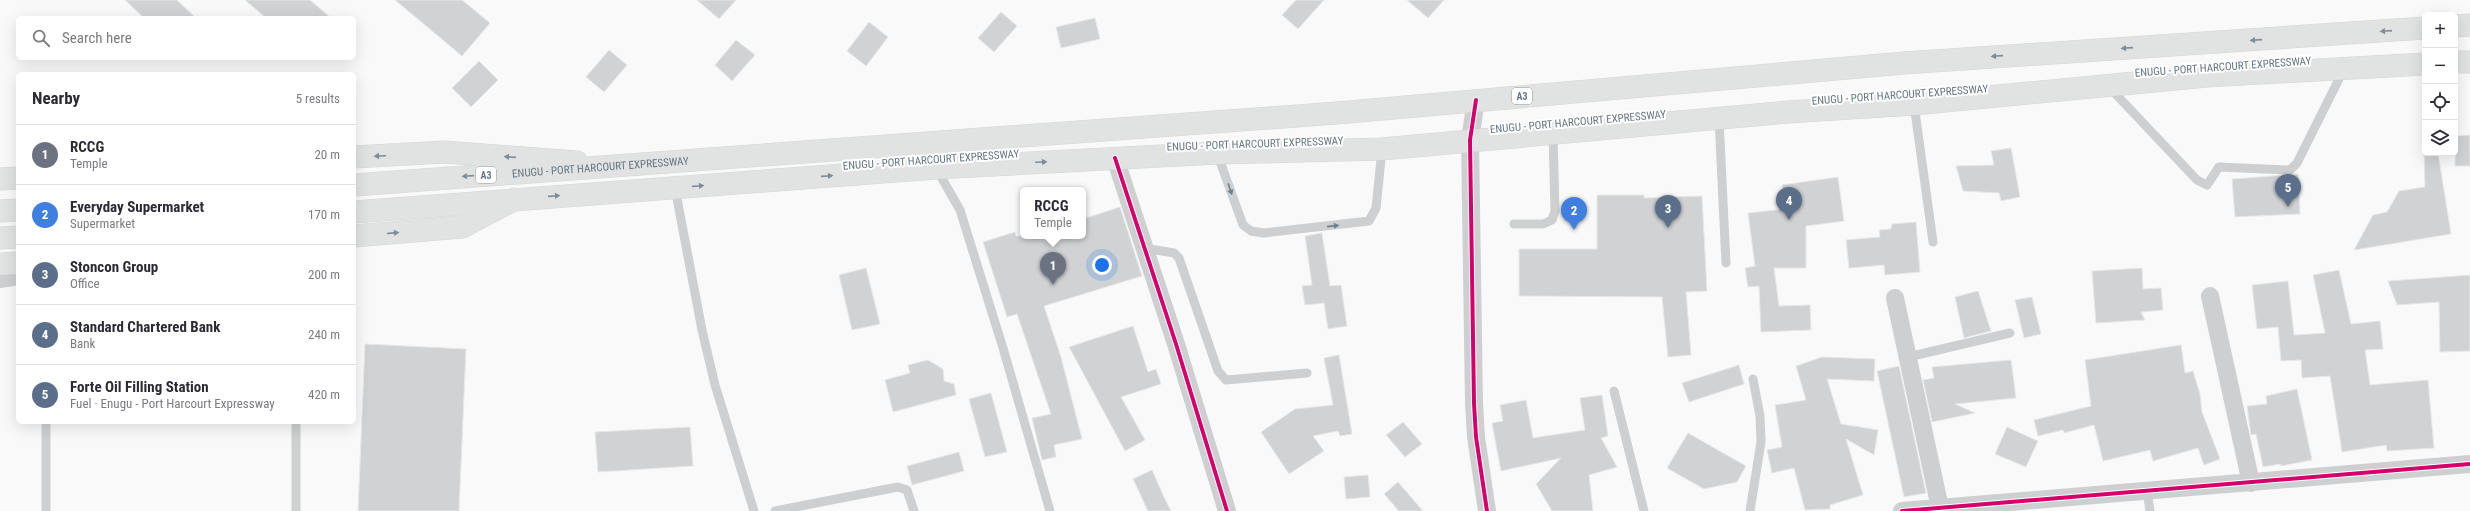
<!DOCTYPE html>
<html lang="en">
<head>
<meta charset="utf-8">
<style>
  :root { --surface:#fff; --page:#f2f2f3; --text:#2b2b33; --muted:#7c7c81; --line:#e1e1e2; --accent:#5c6169 }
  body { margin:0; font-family:"Roboto Condensed",sans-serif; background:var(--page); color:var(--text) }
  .controls { position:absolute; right:12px; top:12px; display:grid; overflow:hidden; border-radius:6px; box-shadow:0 4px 16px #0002 }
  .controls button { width:36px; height:36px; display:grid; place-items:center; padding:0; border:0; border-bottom:1px solid var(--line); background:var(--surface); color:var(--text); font:20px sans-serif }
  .you { position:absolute; left:1102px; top:265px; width:14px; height:14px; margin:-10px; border:3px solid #fff; border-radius:50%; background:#1a73e8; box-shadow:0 0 0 6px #1a73e833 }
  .badge { display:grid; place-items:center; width:26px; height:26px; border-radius:50%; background:var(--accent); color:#fff; font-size:13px; font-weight:700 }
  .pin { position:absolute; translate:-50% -33px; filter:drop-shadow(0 1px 2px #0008) }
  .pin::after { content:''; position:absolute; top:21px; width:14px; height:12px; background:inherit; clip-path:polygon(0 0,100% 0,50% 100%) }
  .popup { position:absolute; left:1020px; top:187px; width:66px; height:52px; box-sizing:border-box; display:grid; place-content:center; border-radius:6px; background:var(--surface); filter:drop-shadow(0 1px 3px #0005); font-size:13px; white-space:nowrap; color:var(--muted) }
  .popup b { font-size:15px; color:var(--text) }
  .popup::after { content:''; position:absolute; left:50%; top:100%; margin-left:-8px; border:8px solid transparent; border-top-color:var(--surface) }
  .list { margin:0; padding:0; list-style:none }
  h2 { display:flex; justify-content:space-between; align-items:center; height:52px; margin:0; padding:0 16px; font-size:17px }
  h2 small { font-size:13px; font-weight:400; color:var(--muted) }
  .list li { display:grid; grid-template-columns:26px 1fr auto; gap:12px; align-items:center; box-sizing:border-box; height:60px; padding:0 16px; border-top:1px solid var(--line) }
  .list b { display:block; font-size:15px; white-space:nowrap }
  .list p { margin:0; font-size:13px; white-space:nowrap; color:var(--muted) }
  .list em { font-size:13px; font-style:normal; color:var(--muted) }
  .icon { flex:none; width:22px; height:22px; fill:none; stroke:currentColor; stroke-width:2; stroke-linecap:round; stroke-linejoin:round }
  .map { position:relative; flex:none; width:2470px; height:511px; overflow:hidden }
  .search { position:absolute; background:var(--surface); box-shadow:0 4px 16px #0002; left:16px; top:16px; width:340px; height:44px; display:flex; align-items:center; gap:10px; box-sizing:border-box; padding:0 14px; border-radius:6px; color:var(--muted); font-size:15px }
  .panel { position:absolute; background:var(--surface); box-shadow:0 4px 16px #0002; left:16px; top:72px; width:340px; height:352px; border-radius:6px }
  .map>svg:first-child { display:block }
</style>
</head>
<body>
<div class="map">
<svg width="2470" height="511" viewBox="0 0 2470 511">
  <rect width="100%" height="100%" fill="#f9f9f9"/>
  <path fill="#d0d2d3" stroke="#e8e8e8" d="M125 0H177L196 18H144Z
    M245 0H310L331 18H266Z
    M395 0H462L490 23 462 56Z
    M697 0H736L719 19Z
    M1296 0H1324L1298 29 1282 15Z
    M1407 0H1444L1428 18Z
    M1001 12 1017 26 994 52 978 38Z
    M1095 18 1100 39 1061 48 1056 27Z
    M869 22 888 37 866 66 847 51Z
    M736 40 755 55 732 81 715 65Z
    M609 50 627 65 604 92 586 77Z
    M479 61 498 80 471 107 452 88Z
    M2470 135V166H2455V136Z
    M2011 148 2020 197 2001 201 1999 193 1963 191 1956 166 1994 165 1991 151Z
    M2424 153H2438L2451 234 2354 250 2373 215 2387 212 2399 191 2425 187Z
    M2298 174 2300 214 2235 217 2232 179Z
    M1838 177 1844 221 1806 226V268H1774L1779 306 1810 305 1811 330 1761 332 1759 286 1748 287 1745 268 1755 266 1748 213 1785 209 1782 185Z
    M1597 195H1644V198L1702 196 1707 291 1686 292 1691 355 1668 357 1662 297 1519 296V249H1597Z
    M1120 207 1142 276 1044 306 1061 357 1082 439 1054 445 1056 457 1042 460 1032 418 1051 414 1017 314 1007 317 983 242 1015 232 1016 236H1083V219Z
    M1916 222 1920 272 1885 275 1884 265 1849 268 1846 240 1880 237 1879 230 1891 229 1892 224Z
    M1322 233 1330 286 1341 285 1347 326 1328 329 1324 303 1305 305 1302 286 1312 285 1305 236Z
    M866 268 880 324 852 330 839 275Z
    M2142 268 2143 289 2161 288 2163 310 2141 312 2145 320 2096 323 2092 271Z
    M2339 270 2351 324 2380 321 2383 349 2365 350 2370 385 2428 380 2434 448 2387 451 2386 445 2342 452 2330 376 2302 378 2301 360 2281 361 2278 327 2257 329 2252 285 2288 281 2294 335 2325 333 2313 275Z
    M2470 275V351L2440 352 2439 302 2397 305 2388 281Z
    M1978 291 1991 331 1964 338 1955 297Z
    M2032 297 2041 334 2024 338 2015 300Z
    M1133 326 1148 372 1156 369 1161 384 1121 397 1145 440 1125 451 1069 347Z
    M365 344 466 349 459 511H358Z
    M2181 345 2185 373 2193 371 2200 394 2202 412 2220 459 2204 465 2198 448 2153 461 2150 450 2103 461 2094 425 2064 433 2063 430 2038 436 2034 420 2091 406 2085 360Z
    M1339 355 1352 434 1340 436 1338 431 1313 436 1324 451 1289 474 1261 432 1295 409 1333 405 1324 358Z
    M1822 357 1875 359 1874 381 1827 379 1841 424 1878 430 1874 455 1846 439 1863 495 1830 505V509L1805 510 1794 468 1772 473 1767 450 1782 447 1775 405 1806 400 1796 366Z
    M928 360 943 369 944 381 954 384 956 395 893 412 885 380 910 373 908 365Z
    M2011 360 2016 398 1955 404 1975 413 1932 422 1923 380 1934 378 1932 367Z
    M1739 365 1744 384 1689 402 1682 383Z
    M1899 366 1926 493 1904 497 1877 371Z
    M2297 389 2312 460 2281 466 2280 464 2263 467 2256 434 2251 435 2247 406 2267 404 2266 396Z
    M991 393 1007 452 985 457 969 399Z
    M1602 395 1608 436 1601 438 1617 467 1589 475 1593 511H1552L1536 484 1561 458 1501 471 1492 423 1503 421 1500 405 1526 400 1533 438 1585 430 1580 398Z
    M1403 422 1422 444 1405 457 1386 435Z
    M690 427 693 466 598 472 595 432Z
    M2007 427 2038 441 2026 467 1995 454Z
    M1688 433 1746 466 1737 482 1704 489 1667 468Z
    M959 452 964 471 912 485 907 466Z
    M1152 470 1163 495 1171 511H1148L1133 479Z
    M1368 475 1370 497 1346 499 1344 477Z
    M1398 482 1423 511H1399L1384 494Z"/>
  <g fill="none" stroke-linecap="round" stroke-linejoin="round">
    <g stroke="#d5d6d7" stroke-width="23">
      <path id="primary" d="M354 157 444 152 577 162
        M0 179 18 178
        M354 236 462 227 515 199
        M0 264 18 263"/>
    </g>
    <g stroke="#d5d6d6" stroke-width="23">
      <g id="highway">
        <path d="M2455 26 2470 25"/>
        <path d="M2455 62H2470"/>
        <path id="s1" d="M354 185 1337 113 1904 63 2425 28"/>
        <path d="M0 211 18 210"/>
        <path d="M354 212 936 168 1217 153 1382 149 1788 112 1914 104 2207 76 2425 64"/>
        <path d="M0 238 18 237"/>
      </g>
    </g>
    <path stroke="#cecfd0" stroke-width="9" d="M2109 87 2197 180 2207 185 2219 167 2290 170 2297 163 2344 69
      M1914 104 1933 242
      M1719 119 1726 263
      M1217 153 1243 225 1251 231 1264 233 1369 221 1376 208 1382 149
      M936 168 960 210 1003 348 1050 511
      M675 188 702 330 715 385 754 511
      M1514 224H1543L1552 220 1555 211 1553 135
      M1144 248 1174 253 1179 258 1218 371 1226 380 1307 373
      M1908 357 2010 333
      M1614 391 1644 511
      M296 422V511
      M2147 491 2150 511
      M46 511V422
      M775 511 898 487 907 490 914 511
      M1750 511 1761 442 1760 416 1753 379"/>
    <path stroke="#cecfd0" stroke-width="18" d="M1476 100 1470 140 1474 403 1476 437 1487 511
      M1115 158 1176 344 1227 511
      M0 279 18 276
      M2210 296 2251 483
      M1895 298 1940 508
      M1902 511 2470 464"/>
    <use href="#primary" stroke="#e1e2e2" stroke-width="22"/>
    <use href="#highway" stroke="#e1e2e2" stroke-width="22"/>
    <g stroke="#fff" stroke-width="6">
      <path id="cycleway" d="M1476 100 1470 140 1474 403 1476 437 1487 511
        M1115 158 1176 344 1227 511
        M1902 511 2470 464"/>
    </g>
    <use href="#cycleway" stroke="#d6006c" stroke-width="4"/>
  </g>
  <defs><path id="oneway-solid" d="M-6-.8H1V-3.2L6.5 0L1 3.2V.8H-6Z"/></defs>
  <g fill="#7e8c96">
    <use href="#oneway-solid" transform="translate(2386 31) rotate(176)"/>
    <use href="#oneway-solid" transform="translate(2256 40) rotate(176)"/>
    <use href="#oneway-solid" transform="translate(2127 48) rotate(176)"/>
    <use href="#oneway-solid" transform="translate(1997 56) rotate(176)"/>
    <use href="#oneway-solid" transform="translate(380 156) rotate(177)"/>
    <use href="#oneway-solid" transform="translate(510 157) rotate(-176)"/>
    <use href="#oneway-solid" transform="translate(1041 162) rotate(-3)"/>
    <use href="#oneway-solid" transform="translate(468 176) rotate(176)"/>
    <use href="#oneway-solid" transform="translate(827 176) rotate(-4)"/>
    <use href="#oneway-solid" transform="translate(698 186) rotate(-4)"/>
    <use href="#oneway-solid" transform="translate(554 196) rotate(-4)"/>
    <use href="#oneway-solid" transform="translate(393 233) rotate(-5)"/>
  </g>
  <g fill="#707f8b">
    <use href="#oneway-solid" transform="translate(1230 189) rotate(71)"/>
    <use href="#oneway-solid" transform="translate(1333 226) rotate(-6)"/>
  </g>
  <g text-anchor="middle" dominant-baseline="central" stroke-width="4" stroke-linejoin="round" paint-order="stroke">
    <g fill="#fff" stroke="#939fa8" stroke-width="1">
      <rect x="1512" y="88" width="20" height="16" rx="3"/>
      <rect x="476" y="167" width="20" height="16" rx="3"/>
    </g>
    <g font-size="10" font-weight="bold" fill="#657683">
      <text x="1522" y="96">A3</text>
      <text x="486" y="175">A3</text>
    </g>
    <g font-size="11" fill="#657683" stroke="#fff">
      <text transform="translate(2223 67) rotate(-4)">ENUGU - PORT HARCOURT EXPRESSWAY</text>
      <text transform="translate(1900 95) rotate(-4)">ENUGU - PORT HARCOURT EXPRESSWAY</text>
      <text transform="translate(1578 122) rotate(-5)">ENUGU - PORT HARCOURT EXPRESSWAY</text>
      <text transform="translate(1255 144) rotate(-2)">ENUGU - PORT HARCOURT EXPRESSWAY</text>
      <text transform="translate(931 160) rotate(-4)">ENUGU - PORT HARCOURT EXPRESSWAY</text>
      <text stroke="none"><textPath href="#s1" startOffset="247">ENUGU - PORT HARCOURT EXPRESSWAY</textPath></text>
    </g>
  </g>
</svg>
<div class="controls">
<button>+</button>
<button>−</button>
<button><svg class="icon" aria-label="locate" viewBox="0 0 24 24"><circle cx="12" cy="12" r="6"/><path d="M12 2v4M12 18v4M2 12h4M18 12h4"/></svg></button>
<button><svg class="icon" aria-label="layers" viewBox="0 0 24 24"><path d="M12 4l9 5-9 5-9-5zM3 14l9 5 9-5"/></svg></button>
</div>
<div class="you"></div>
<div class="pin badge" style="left:1053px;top:285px;background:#6b7280">1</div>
<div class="popup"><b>RCCG</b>Temple</div>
<div class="pin badge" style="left:1574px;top:230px;background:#3f7fe0">2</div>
<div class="pin badge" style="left:1668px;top:228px;background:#5c6f8a">3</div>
<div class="pin badge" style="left:1789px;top:220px;background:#5c6f8a">4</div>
<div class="pin badge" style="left:2288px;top:207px;background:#5c6f8a">5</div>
<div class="search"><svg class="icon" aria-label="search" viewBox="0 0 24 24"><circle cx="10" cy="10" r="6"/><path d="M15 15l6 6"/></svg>Search here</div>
<section class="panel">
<h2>Nearby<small>5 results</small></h2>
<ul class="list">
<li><span class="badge" style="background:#6b7280">1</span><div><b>RCCG</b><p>Temple</p></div><em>20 m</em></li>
<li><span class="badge" style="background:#3f7fe0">2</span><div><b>Everyday Supermarket</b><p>Supermarket</p></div><em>170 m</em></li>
<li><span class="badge" style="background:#5c6f8a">3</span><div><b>Stoncon Group</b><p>Office</p></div><em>200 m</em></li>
<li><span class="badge" style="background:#5c6f8a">4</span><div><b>Standard Chartered Bank</b><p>Bank</p></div><em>240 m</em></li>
<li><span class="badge" style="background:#5c6f8a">5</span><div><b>Forte Oil Filling Station</b><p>Fuel · Enugu - Port Harcourt Expressway</p></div><em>420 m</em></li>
</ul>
</section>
</div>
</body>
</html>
